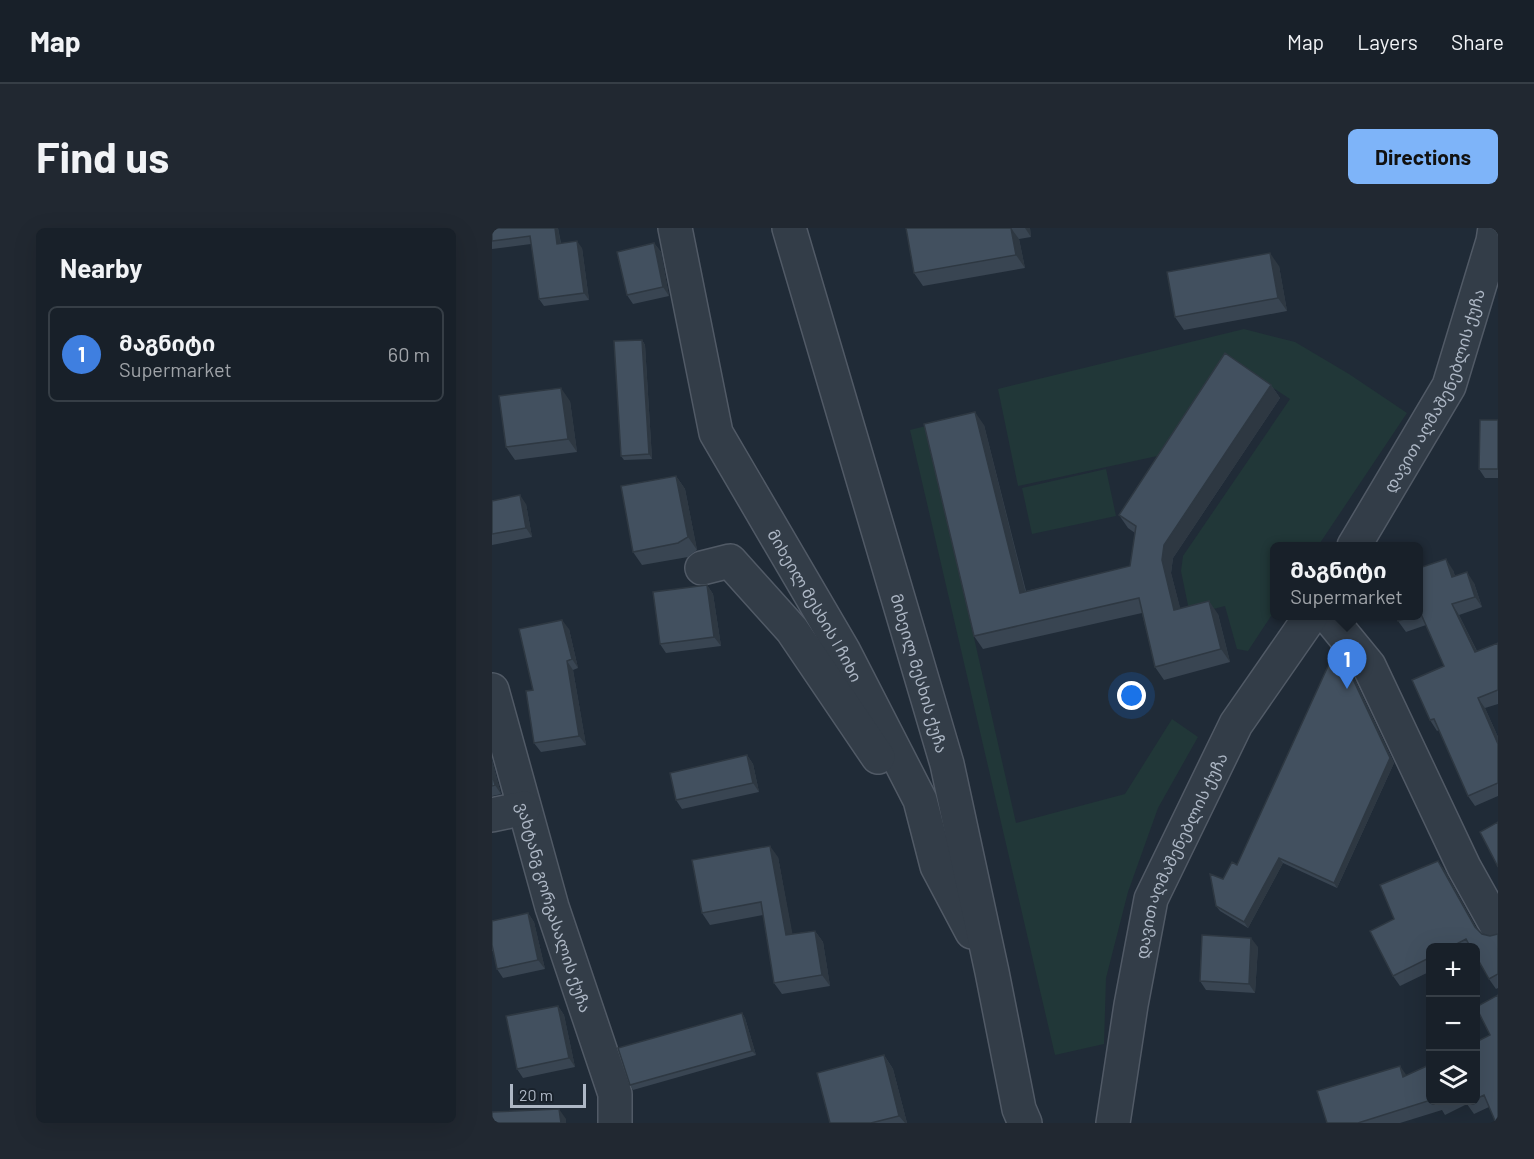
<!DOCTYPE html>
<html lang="en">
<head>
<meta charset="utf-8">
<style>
  :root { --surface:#182029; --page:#212831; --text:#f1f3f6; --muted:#9fa3a8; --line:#363e46; --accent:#7eb4f9 }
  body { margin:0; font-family:Barlow,"Noto Sans Georgian",sans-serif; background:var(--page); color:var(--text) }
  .controls { position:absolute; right:18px; bottom:18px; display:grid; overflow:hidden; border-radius:9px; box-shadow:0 6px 24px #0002 }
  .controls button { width:54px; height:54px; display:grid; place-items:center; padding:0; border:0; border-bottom:2px solid var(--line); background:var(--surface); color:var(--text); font:30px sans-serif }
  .scale { position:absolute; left:18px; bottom:15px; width:76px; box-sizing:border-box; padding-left:6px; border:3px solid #adb7c5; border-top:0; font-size:16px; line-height:21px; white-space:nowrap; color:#adb7c5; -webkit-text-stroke:4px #19222c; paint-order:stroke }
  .you { position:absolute; left:640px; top:468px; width:21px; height:21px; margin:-15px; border:4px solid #fff; border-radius:50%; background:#1a73e8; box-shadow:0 0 0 9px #1a73e833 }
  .badge { display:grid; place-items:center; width:39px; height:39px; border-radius:50%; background:var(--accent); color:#fff; font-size:20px; font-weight:700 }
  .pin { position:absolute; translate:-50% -50px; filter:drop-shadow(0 2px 3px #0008) }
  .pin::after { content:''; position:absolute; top:32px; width:21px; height:18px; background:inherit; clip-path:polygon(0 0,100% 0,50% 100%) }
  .popup { position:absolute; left:778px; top:314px; width:153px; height:78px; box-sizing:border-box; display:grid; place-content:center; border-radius:9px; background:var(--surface); filter:drop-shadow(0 2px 4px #0005); font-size:20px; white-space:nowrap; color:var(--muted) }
  .popup b { font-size:22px; color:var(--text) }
  .popup::after { content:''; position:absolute; left:50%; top:100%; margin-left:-12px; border:12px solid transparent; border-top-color:var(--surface) }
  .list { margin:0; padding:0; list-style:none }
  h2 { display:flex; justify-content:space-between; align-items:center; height:78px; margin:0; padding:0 24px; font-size:26px }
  h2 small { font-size:20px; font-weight:400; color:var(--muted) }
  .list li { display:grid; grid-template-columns:39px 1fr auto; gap:18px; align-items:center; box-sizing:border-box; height:96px; margin:0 12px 12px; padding:0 12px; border:2px solid var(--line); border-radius:9px }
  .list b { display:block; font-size:22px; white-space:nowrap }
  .list p { margin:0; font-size:20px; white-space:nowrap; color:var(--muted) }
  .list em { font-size:20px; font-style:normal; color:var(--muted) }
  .icon { flex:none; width:33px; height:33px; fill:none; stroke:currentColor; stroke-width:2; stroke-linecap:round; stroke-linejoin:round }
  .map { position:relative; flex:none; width:1006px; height:895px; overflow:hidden; border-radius:9px }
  header { display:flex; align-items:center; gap:36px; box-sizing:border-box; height:84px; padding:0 30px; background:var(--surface); border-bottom:2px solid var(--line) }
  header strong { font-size:28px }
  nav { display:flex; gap:33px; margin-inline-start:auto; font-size:21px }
  .intro { display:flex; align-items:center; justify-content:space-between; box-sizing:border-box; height:144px; padding:0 36px }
  h1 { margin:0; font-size:42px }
  .button { padding:15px 27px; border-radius:9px; background:var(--accent); color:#111; font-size:21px; font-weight:700 }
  main { display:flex; gap:36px; padding:0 36px }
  aside { flex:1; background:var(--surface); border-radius:9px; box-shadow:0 6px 24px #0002 }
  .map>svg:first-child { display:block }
</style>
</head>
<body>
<header>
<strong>Map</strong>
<nav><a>Map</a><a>Layers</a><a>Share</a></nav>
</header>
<div class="intro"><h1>Find us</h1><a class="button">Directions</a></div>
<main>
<aside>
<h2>Nearby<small></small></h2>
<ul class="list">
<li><span class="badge" style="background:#3f7fe0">1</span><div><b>მაგნიტი</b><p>Supermarket</p></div><em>60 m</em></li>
</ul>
</aside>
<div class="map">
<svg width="1006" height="895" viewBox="0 0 1006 895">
  <rect width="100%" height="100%" fill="#202b37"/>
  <path fill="#213738" d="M752 101 803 114 857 146 915 185 826 318H783V382L756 423 745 421 733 378 698 387 689 343 691 328 798 171 736 130 670 227 526 258 506 161Z
    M434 198 524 595 633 566 680 491 706 509 666 580 636 664 614 750 612 816 563 827 418 202Z
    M614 241 624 288 540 306 530 260Z"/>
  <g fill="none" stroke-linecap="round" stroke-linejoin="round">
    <g stroke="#515a66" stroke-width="36">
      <g id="minor">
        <path id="s1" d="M183 0 224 205 351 422 428 572 445 638 480 704"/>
        <path id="s2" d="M297 0 455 536 500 744 527 881 533 895"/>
        <path id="s3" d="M862 318 957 158 1001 13 1003 0"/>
        <path d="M210 340 238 333 300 402 386 529"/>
        <path d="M836 388 877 438 972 639 1006 700"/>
        <path id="s4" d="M0 462 60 679 123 866V895"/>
        <path d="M0 587 32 580"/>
        <path id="s5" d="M621 895 639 777 659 671 744 496 819 388"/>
      </g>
    </g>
    <use href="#minor" stroke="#333d48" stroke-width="33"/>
  </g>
  <path fill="#394552" d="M0 0H66L69 15 90 20 97 72 52 78 47 71 39 16 0 21Z
    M414 0H538L539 9 527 11 533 40 431 58 422 45Z
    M162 15 169 24 177 68 141 76 135 67Z
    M787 38 795 83 692 102 683 89Z
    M150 112 153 117 160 231 132 232 129 228Z
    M779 157 788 170 681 330 679 345 688 380 726 386 738 434 672 452 663 439 650 385 491 421 482 408 492 197 534 363 638 338 643 305 636 300 627 287Z
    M78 173 85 224 23 232 14 219Z
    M1006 192V250H993L987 241Z
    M184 248 193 261 205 322 196 329 150 337 141 324Z
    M0 273 34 276 40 309 0 317Z
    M927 340 961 342 963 348 982 355 990 379 967 387 985 423 1006 415V476L993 480 1006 509V568L983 578 976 568 947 502 945 503 938 492 952 438 934 397 914 404 906 393 904 387H927Z
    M215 357 221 366 229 418 174 425 168 416Z
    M77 401 86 440 81 442 94 517 49 524 42 515 41 462Z
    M859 447 863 452 902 535 845 660 791 635 756 700 728 683 724 678 731 651 745 637Z
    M255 527 261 536 267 564 190 581 184 572Z
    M0 532 9 566 0 568Z
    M286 629 300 706 323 703 331 714 338 758 290 766 282 755 271 687 218 697 210 685Z
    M946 633 953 643 986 703 990 706 998 708 1006 706V760L1004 761 997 751 984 720H939V743L908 758 901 748 902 691Z
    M36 685 42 694 53 741 11 750 5 741 1 723H0V693Z
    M766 719 763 765 714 762 708 753Z
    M1006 767 997 879 982 886 975 876 953 887 950 882 908 895H835L915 848 939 873H984V814L998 807Z
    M66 778 72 787 83 839 31 850 25 841Z
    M250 785 253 790 264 827 141 862 138 857Z
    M392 827 401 841 415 895H338Z"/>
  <path fill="#2e3842" d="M63 0H66L70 23 65 16Z
    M519 0 527 11 533 40 524 27Z
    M533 0H538L539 9Z
    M85 13 90 20 97 72 92 65Z
    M162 15 169 24 177 68 171 59Z
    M778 25 787 38 795 83 786 70Z
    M150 112 153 117 160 231 157 226Z
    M779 157 788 170 681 330 679 345 692 395 682 382 670 332 672 317Z
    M69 160 78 173 85 224 76 211Z
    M483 184 492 197 537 378 528 365Z
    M184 248 193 261 205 322 196 309Z
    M28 267 34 276 40 309 34 300Z
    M954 331 961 342 967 360 960 349Z
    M975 344 982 355 990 379 983 369Z
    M215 357 221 366 229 418 222 409Z
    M717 373 726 386 738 434 729 421Z
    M960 376 967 387 990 434 983 424Z
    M70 392 77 401 86 440 80 431Z
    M75 433 81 442 94 517 87 508Z
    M859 447 863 452 902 535 845 660 842 655Z
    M986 470 993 480 1006 509V516Z
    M255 527 261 536 267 564 261 555Z
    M0 532 9 566 3 557 0 546Z
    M278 618 286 629 303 719 294 707Z
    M787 630 791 635 756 700 752 694Z
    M946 633 953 643 990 710 983 699Z
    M36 685 42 694 53 741 46 732Z
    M323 703 331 714 338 758 330 747Z
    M759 710 766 719 763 765 757 756Z
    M66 778 72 787 83 839 77 830Z
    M250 785 253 790 264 827 260 823Z
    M392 827 401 841 415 895H413L407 888Z
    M908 838 915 848 911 849Z
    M67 881 74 891V895H69Z"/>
  <path fill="#42505f" stroke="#2e3842" stroke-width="1.5" d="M0 0H63L65 16 85 13 92 65 47 71 38 8 0 13Z
    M414 0H519L524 27 422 45Z
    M162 15 171 59 135 67 125 24Z
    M778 25 786 70 683 89 675 44Z
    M150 112 157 226 129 228 122 113Z
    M733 125 779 157 672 317 670 332 682 382 717 373 729 421 663 439 647 370 482 408 432 196 483 184 528 365 638 338 644 298 627 287Z
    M69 160 76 211 14 219 7 168Z
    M988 192H1006V241H987Z
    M184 248 196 309 186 315 141 324 129 258Z
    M28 267 34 300 0 306V273Z
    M954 331 960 349 975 344 983 369 960 376 983 424 1006 415V462L986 470 1006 516V555L976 568 942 491 938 492 920 452 952 438 929 386 927 387V340Z
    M215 357 222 409 168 416 161 364Z
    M904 387H924L906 393Z
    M70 392 80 431 75 433 87 508 42 515 34 463 41 462 27 401Z
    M837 436 859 447 898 530 842 655 787 630 752 694 724 678 718 646 731 651 740 634 745 637Z
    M255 527 261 555 184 572 178 545Z
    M0 546 3 557 0 558Z
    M1006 594V639L988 604Z
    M278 618 294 707 323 703 330 747 282 755 269 674 210 685 200 632Z
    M946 633 983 699 990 706 998 708 1006 706V746L997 751 984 728V720H979L974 711 957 720H939V729L901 748 878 703 902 691 888 657Z
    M36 685 46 732 5 741 0 717V693Z
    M710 707 759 710 757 756 708 753Z
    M1006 767V895H1004L992 867 984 871V814L998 807 984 779Z
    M66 778 77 830 25 841 14 788Z
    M250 785 260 823 138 857 126 820Z
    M392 827 407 888 379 895H338L325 845Z
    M939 836V872L866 895H835L825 863 908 838 911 849Z
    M944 873H954L946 876Z
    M973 873H980L974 876Z
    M67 881 69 895H0V884Z"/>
  <g text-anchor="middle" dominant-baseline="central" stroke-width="6" stroke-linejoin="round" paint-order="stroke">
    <g font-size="16" fill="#adb7c5" stroke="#19222c">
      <text stroke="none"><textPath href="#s3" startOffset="176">დავით აღმაშენებლის ქუჩა</textPath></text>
      <text stroke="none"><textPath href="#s1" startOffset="408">მიხეილ მესხის I ჩიხი</textPath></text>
      <text stroke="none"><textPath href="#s2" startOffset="464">მიხეილ მესხის ქუჩა</textPath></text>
      <text stroke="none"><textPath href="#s5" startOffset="278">დავით აღმაშენებლის ქუჩა</textPath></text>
      <text stroke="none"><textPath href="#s4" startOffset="226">ვახტანგ გორგასალის ქუჩა</textPath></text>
    </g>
  </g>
</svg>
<div class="controls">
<button>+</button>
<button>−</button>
<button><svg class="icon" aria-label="layers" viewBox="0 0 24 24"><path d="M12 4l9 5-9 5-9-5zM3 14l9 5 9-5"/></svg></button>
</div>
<div class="scale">20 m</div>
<div class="you"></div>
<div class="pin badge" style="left:855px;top:461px;background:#3f7fe0">1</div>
<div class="popup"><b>მაგნიტი</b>Supermarket</div>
</div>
</main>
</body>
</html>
